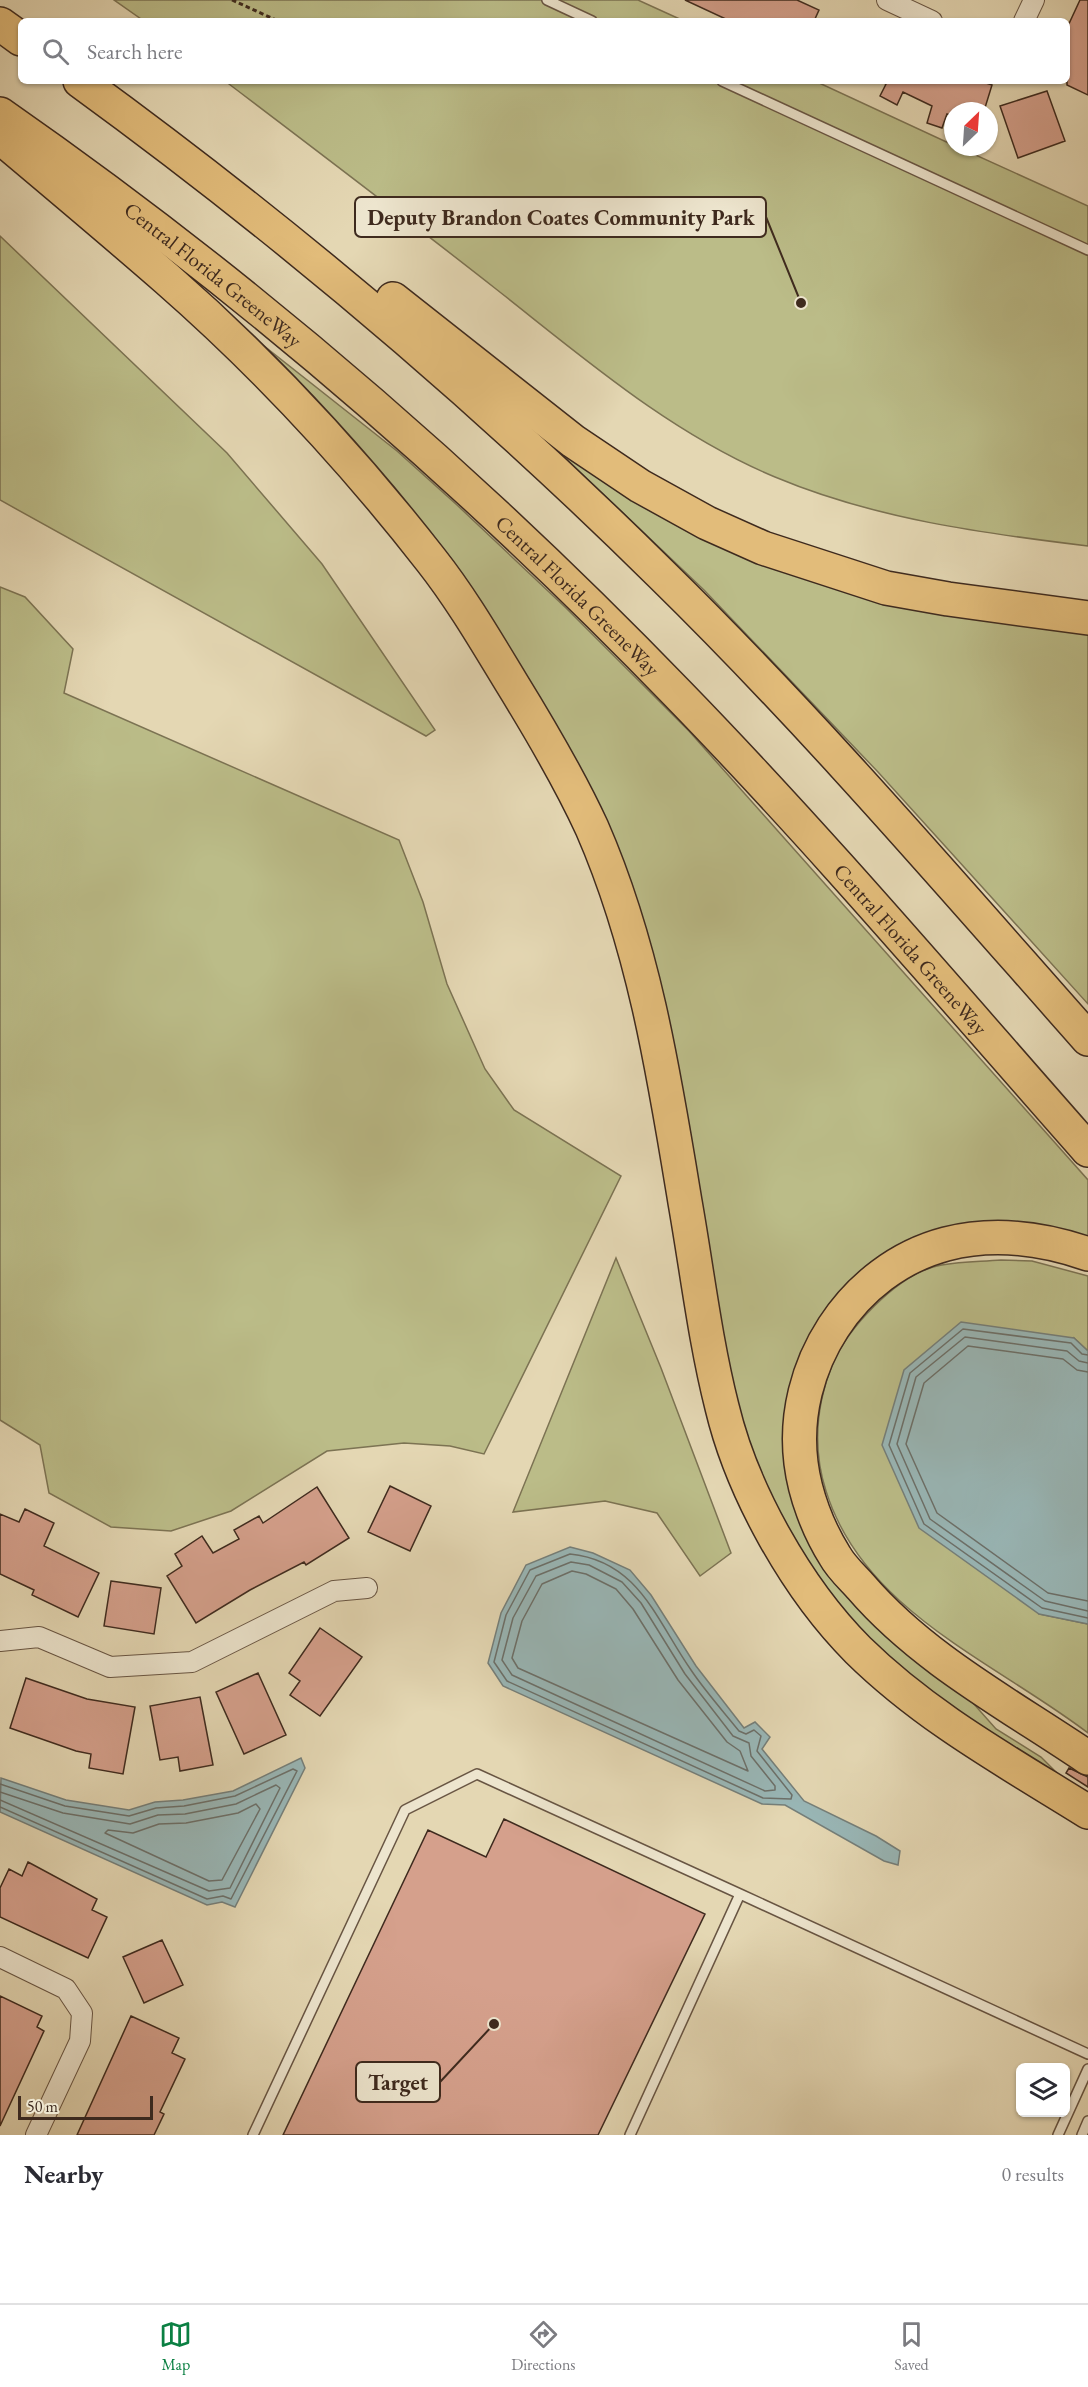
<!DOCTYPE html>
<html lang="en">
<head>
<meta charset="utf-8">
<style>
  :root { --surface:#fff; --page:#f7f7f7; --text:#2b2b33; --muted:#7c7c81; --line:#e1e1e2; --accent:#0b8043 }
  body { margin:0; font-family:"EB Garamond",serif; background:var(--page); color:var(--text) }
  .controls { position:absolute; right:18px; bottom:18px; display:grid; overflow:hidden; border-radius:9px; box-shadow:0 2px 4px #0004 }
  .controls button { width:54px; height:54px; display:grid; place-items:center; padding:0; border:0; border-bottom:2px solid var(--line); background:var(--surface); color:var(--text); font:30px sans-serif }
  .compass { position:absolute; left:944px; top:102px; width:54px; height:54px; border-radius:50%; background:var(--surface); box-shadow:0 2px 4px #0004; rotate:25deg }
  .scale { position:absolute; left:18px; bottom:15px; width:135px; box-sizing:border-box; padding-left:6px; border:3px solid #3e2a1e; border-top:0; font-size:16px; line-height:21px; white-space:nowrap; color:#3e2a1e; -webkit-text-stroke:4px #ede5ce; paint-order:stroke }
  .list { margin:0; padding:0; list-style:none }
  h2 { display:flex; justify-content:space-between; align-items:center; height:78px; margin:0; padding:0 24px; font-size:26px }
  h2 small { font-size:20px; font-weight:400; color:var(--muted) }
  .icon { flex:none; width:33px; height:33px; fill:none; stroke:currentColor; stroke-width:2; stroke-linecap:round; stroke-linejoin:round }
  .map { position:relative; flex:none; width:1088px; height:2135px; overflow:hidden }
  .search { position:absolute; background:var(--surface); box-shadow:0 2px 4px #0004; left:18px; right:18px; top:18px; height:66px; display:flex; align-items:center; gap:15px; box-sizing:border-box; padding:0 21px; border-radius:9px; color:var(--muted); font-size:22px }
  .sheet { height:168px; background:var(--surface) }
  nav { display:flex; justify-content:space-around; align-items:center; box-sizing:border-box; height:84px; border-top:2px solid var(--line); background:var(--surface); font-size:16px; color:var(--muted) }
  nav a { display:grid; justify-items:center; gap:3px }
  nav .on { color:var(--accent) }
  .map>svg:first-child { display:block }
</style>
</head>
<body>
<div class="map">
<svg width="1088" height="2135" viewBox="0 0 1088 2135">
  <rect width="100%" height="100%" fill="#e4d7b3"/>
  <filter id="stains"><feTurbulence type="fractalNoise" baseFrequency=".00333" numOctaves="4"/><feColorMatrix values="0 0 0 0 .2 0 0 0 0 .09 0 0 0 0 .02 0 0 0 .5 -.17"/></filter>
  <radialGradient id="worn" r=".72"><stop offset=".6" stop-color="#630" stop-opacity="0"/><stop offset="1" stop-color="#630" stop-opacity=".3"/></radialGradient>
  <path fill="#bbbc88" stroke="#7c7353" stroke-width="1.5" d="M114 0H638L684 21H144Z
    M225 81H815L953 145V147H958L1088 206V546C981 533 875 519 775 477 670 433 585 359 496 289 407 219 316 150 225 81Z
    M0 236 227 453 322 564 435 730 426 736 0 500Z
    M254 338 397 451 457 505 566 608 689 731 1088 1180V1239L874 1263 789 1468 923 1666 973 1703 996 1729 1041 1757 1062 1778 907 1679 835 1607 756 1475 580 782Z
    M519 414 691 523 1088 625V1004L878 772 704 590Z
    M0 587 25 597 73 649 64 693 399 840 423 902 447 984 485 1069 514 1110 621 1176 484 1454 450 1446 404 1443 327 1451 231 1511 171 1531 111 1527 49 1493 40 1445 0 1420Z
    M616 1258 661 1368 731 1553 700 1576 657 1513 605 1501 513 1512Z
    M1001 1260 1032 1261 1088 1276V1351L1074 1338 1039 1614 1088 1624V1733C995 1662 863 1611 826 1491 812 1447 816 1405 833 1363 849 1327 894 1279 933 1267 955 1261 978 1262 1001 1260Z"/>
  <path fill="#99b7b7" stroke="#757f7a" stroke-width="1.5" d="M961 1322 1074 1338 1088 1351V1624L1039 1614 919 1528 882 1445 904 1370Z
    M570 1547 593 1553 630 1570 651 1595 696 1666 744 1728 755 1722 770 1737 762 1749 804 1801 876 1836 900 1851 898 1865 884 1861 785 1805 762 1804 503 1686 488 1663 501 1613 526 1565Z
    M301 1758 305 1768 235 1907 222 1902 207 1905 0 1812 1 1778 66 1800 129 1810 155 1802 183 1800 233 1791Z"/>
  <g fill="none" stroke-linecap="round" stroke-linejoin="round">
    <path stroke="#6c706a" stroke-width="1.5" d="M1088 1355 1082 1354 1071 1343 963 1329 910 1373 889 1445 924 1524 1042 1608 1088 1618
      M1088 1363 1079 1361 1067 1351 965 1337 916 1377 897 1444 930 1519 1045 1601 1088 1611
      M1088 1372 1077 1370 1063 1359 968 1346 924 1383 906 1444 937 1513 1048 1593 1088 1601
      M570 1554C639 1561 656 1620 691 1670 705 1691 723 1711 739 1731L746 1734 754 1730 761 1736 757 1751 792 1795 791 1799 763 1798 507 1681 494 1662 506 1615 530 1570Z
      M571 1562 589 1565 622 1582 641 1603 685 1674 733 1736 749 1743 751 1756 775 1786V1790L765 1791 512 1675 502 1660 513 1618 536 1576Z
      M572 1571 586 1574 616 1589 633 1609 678 1680 727 1742 740 1751 748 1771 518 1668 512 1658 522 1621 542 1584Z
      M0 1784 65 1806 129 1816 156 1808 184 1806 235 1796 293 1769 297 1771 231 1899 223 1896 207 1899 0 1807
      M0 1792 63 1813 130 1824 158 1815 185 1814 236 1804 276 1785 280 1788 230 1888 209 1891 0 1800
      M256 1804 260 1809 222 1880 209 1881 105 1833 108 1830 133 1833 159 1824 186 1823 238 1813Z"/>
  </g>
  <path fill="#d5a08c" stroke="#3e2a1e" stroke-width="1.5" d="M685 0H797L819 10 814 21H730Z
    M1080 0H1088V95L1067 85V28Z
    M880 81H980L992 85 984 111H953V116L947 114 942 128 927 123 932 106 903 92 897 105 880 96 886 84Z
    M1047 91 1065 141 1018 158 1000 106Z
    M390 1486 431 1506 410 1551 368 1532Z
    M317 1487 349 1538 306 1565 304 1562 250 1590 196 1623 167 1576 182 1566 175 1554 202 1536 213 1553 239 1539 234 1530 259 1516 263 1523Z
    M25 1509 54 1523 44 1546 99 1573 78 1617 32 1595 34 1590 0 1574V1514L19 1522Z
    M111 1581 161 1588 154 1634 104 1626Z
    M320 1628 362 1657 320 1716 290 1695 300 1681 289 1673Z
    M258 1673 286 1735 244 1754 216 1692Z
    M26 1678 87 1699 135 1707 123 1774 89 1768 91 1754 76 1751 10 1728Z
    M200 1697 213 1765 180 1771 178 1757 160 1760 150 1706Z
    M1069 1768 1088 1777V1787L1066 1773Z
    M504 1819 705 1914 598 2135H283L428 1830 486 1857Z
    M28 1862 97 1899 92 1910 107 1917 88 1958 0 1917V1888L9 1869 22 1876Z
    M162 1940 183 1985 144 2003 123 1957Z
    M0 1996 42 2016 37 2027 44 2031 0 2126Z
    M131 2016 179 2038 172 2053 185 2059 160 2112 164 2114 154 2135H77Z"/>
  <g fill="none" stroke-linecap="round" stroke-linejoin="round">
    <g stroke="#685543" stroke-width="12">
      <path id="service" d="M547 0 592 21
        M722 81 1088 250
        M253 2135 405 1810 477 1774 740 1894
        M630 2135 740 1894 1088 2054
        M1058 2135 1088 2069
        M1082 2135 1088 2121"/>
    </g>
    <g stroke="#685543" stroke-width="22">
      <path id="minor" d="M887 0 932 21
        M1024 21 1034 0
        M0 1641 39 1637 110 1667 192 1662 334 1591 367 1588
        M0 1957 66 1989 82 2013 80 2041 36 2135"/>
    </g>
    <g stroke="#3e2a1e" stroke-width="36">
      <g id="motorway">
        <path d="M0 24 21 39"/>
        <path d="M80 81C286 231 480 395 662 575 812 722 949 882 1088 1039"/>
        <path id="s1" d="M0 114C244 284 471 480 678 694 820 840 953 997 1088 1150"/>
        <path d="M0 137C56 184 112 231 167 279 263 363 353 460 431 560 461 598 486 641 511 682 540 729 569 778 592 828 644 947 664 1074 685 1202 697 1270 705 1340 722 1407 742 1491 797 1589 858 1650 926 1717 1008 1762 1088 1812"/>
        <path d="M393 299 573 441 640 486 707 523 763 548 886 588 948 599 1088 618"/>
        <path d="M1088 1254C1042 1238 993 1232 946 1244 851 1269 789 1368 801 1463 805 1495 818 1529 835 1556 841 1567 852 1577 861 1587 923 1659 1010 1705 1088 1758"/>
      </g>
    </g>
    <path stroke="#3e2a1e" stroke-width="3" stroke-dasharray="4.5 3" stroke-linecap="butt" d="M232 0 276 20"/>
    <use href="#service" stroke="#ede5ce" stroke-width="9"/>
    <use href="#minor" stroke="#ede5ce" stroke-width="20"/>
    <use href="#motorway" stroke="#e2bc7a" stroke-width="33"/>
  </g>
  <g text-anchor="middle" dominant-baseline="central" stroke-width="4.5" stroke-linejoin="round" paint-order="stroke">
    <g font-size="21" fill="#3e2a1e" stroke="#ede5ce">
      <text stroke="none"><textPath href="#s1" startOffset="267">Central Florida GreeneWay</textPath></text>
      <text stroke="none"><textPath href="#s1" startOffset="753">Central Florida GreeneWay</textPath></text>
      <text stroke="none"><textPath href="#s1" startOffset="1239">Central Florida GreeneWay</textPath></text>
    </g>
  </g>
  <path fill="none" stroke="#3e2a1e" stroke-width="2" d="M801 303L766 217M494 2024L440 2082"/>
  <g fill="#3e2a1e" stroke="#ede5ce" stroke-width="2">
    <circle cx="801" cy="303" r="6"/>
    <circle cx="494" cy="2024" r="6"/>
  </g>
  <g fill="#ede5ce" stroke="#3e2a1e" stroke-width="2">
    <rect x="355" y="197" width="411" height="40" rx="6"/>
    <rect x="356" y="2062" width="84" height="40" rx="6"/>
  </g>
  <g font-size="22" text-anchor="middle" font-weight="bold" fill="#3e2a1e">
    <text x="561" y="225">Deputy Brandon Coates Community Park</text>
    <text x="398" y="2090">Target</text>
  </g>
  <rect width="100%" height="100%" filter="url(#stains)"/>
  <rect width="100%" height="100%" fill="url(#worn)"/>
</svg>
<div class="controls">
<button><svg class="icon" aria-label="layers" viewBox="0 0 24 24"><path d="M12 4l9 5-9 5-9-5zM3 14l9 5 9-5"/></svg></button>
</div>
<svg class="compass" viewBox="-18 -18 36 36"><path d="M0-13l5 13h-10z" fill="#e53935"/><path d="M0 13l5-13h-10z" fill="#7c7c81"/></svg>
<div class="scale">50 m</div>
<div class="search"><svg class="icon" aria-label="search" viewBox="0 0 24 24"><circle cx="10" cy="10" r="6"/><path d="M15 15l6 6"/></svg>Search here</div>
</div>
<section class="sheet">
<h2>Nearby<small>0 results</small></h2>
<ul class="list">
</ul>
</section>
<nav>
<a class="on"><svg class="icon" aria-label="map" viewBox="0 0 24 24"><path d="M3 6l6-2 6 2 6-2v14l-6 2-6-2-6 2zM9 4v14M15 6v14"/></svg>Map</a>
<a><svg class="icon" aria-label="directions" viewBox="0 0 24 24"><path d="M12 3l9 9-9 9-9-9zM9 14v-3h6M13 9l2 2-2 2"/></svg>Directions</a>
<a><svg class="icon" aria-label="saved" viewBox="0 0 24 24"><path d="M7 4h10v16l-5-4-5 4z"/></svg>Saved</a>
</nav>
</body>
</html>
